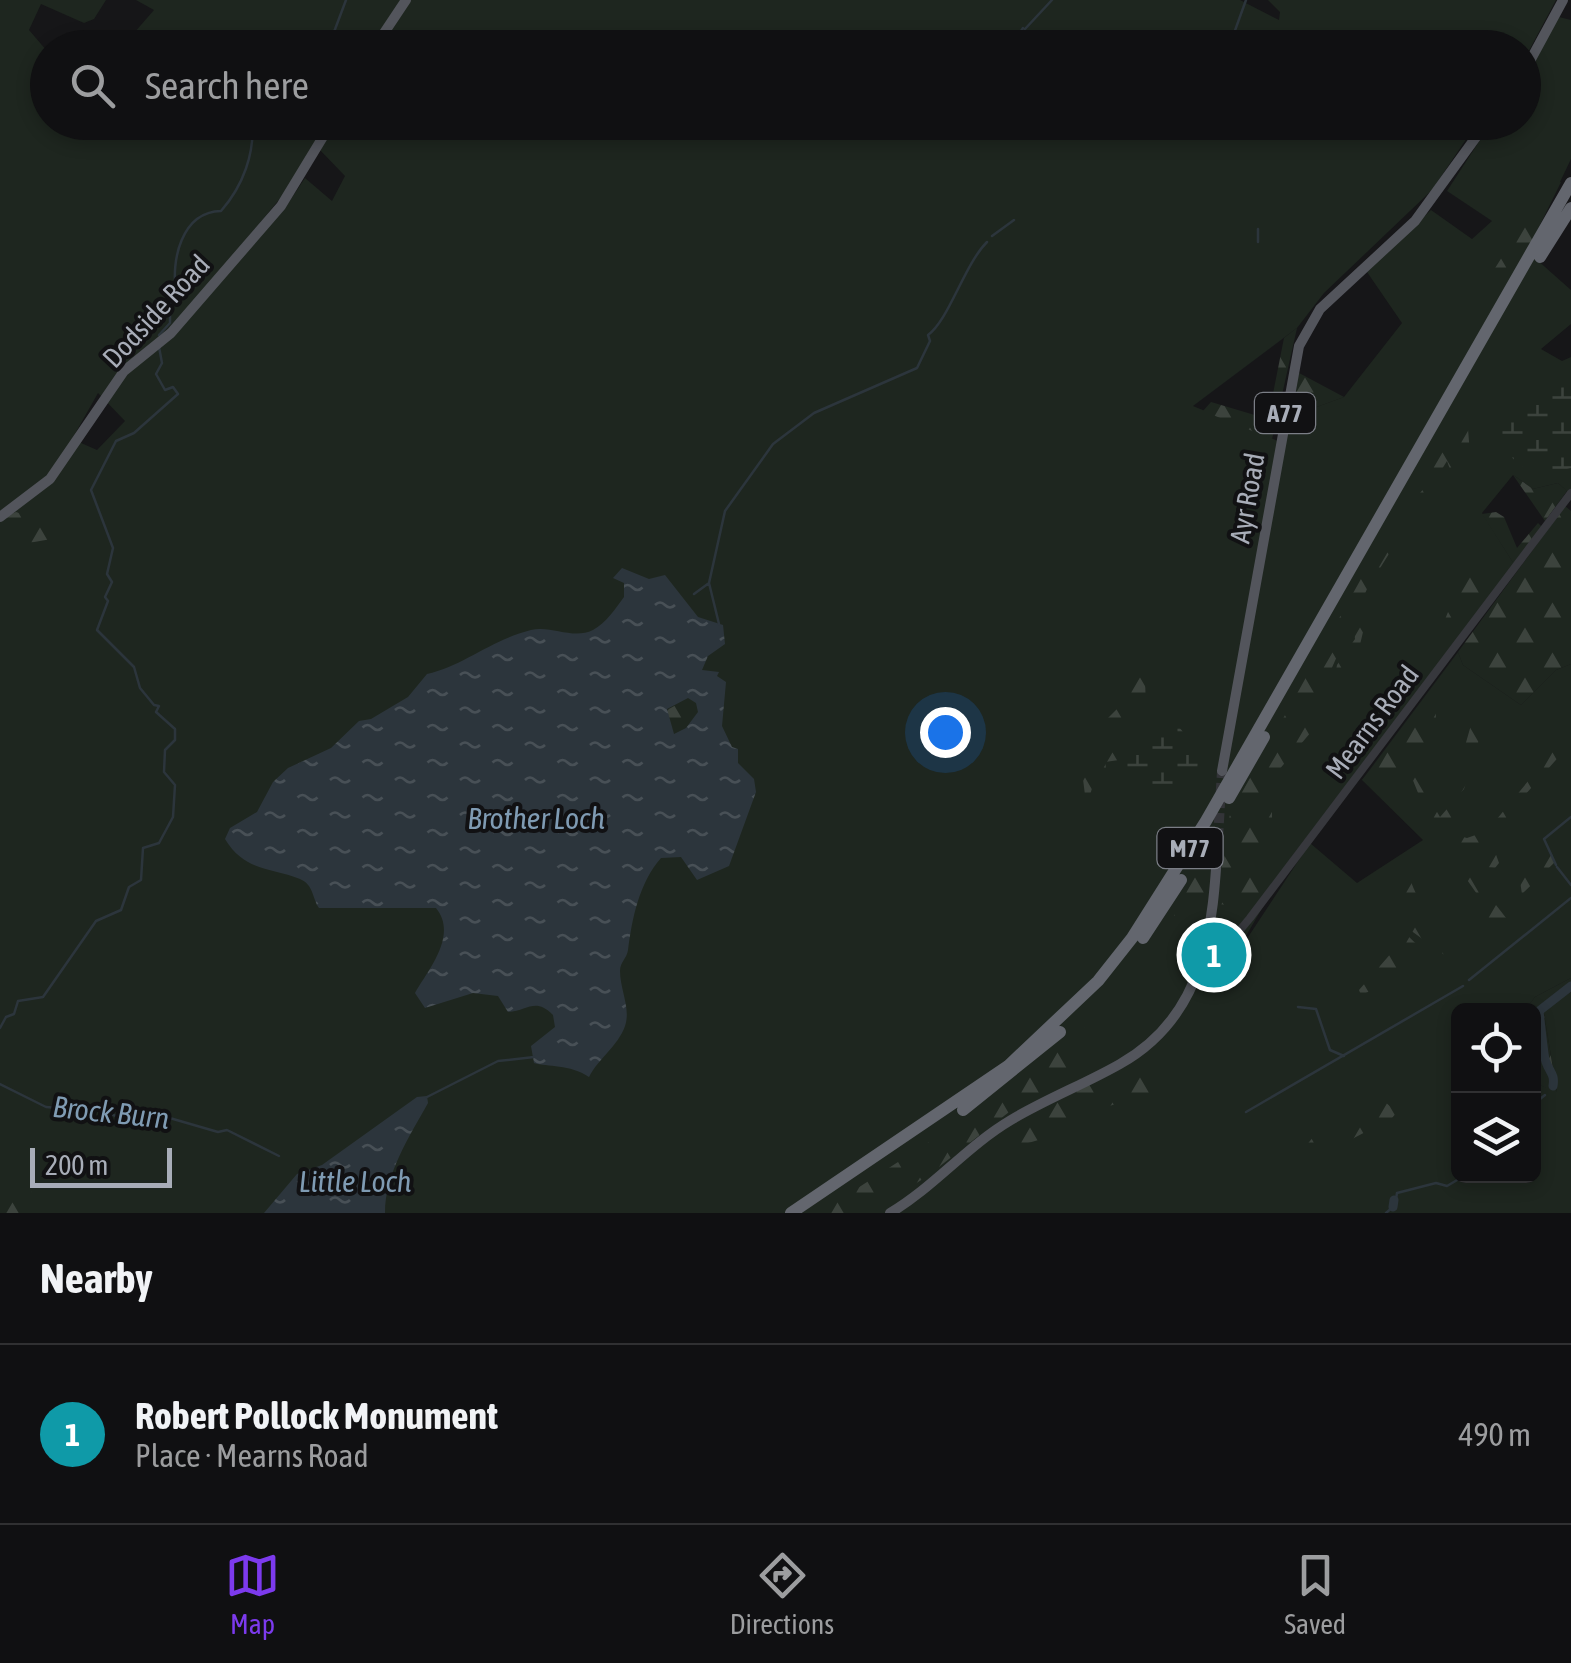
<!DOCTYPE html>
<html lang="en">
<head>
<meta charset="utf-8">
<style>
  :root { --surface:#101012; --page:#1e1e20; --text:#f1f3f6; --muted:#9c9d9f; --line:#303032; --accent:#7c3aed }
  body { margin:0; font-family:"Asap Condensed",sans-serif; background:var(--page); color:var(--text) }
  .controls { position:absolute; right:30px; bottom:30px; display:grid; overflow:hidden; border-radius:15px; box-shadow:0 5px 15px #0003 }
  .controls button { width:90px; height:90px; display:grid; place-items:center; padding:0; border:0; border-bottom:2px solid var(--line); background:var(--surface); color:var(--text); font:50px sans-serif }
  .scale { position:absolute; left:30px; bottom:25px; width:142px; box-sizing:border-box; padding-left:10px; border:5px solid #a8adb8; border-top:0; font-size:28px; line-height:35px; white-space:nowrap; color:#a8adb8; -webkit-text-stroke:8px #111113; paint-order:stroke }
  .you { position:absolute; left:945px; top:732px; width:35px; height:35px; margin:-25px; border:8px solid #fff; border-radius:50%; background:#1a73e8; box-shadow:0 0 0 15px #1a73e833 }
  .badge { display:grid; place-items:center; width:65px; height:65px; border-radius:50%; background:var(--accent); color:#fff; font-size:32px; font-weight:700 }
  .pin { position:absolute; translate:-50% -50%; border:5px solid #fff; box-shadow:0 2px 10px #0006 }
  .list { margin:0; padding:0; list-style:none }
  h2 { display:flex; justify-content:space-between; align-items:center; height:130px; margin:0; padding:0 40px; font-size:42px }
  h2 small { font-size:32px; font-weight:400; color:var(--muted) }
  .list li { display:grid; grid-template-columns:65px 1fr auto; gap:30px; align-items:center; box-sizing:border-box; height:180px; padding:0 40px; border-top:2px solid var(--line) }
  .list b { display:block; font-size:38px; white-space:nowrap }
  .list p { margin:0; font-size:32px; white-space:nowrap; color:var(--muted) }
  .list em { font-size:32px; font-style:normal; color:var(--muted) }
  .icon { flex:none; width:55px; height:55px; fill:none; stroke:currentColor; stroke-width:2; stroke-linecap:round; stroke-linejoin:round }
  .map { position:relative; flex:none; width:1571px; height:1213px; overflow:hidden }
  .search { position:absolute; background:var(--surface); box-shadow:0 5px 15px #0003; left:30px; right:30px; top:30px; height:110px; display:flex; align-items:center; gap:25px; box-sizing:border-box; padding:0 35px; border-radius:55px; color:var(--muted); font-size:38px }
  .sheet { height:310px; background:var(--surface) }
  nav { display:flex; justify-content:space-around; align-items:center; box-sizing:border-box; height:140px; border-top:2px solid var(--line); background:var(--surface); font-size:28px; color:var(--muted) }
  nav a { display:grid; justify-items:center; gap:5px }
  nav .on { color:var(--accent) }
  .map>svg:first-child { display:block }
</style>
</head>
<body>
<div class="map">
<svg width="1571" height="1213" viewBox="0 0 1571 1213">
  <defs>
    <pattern id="forest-firs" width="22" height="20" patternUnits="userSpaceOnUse" patternTransform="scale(2.5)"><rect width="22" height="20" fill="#1e261f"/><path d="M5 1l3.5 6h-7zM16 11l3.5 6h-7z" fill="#3c433d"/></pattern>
    <pattern id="wetland-marsh" width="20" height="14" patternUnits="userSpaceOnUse" patternTransform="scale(2.5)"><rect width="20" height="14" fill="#1e261f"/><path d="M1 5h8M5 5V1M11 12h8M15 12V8" fill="none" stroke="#3c433d"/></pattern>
    <pattern id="water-ripples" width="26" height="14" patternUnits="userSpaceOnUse" patternTransform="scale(2.5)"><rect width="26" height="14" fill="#2c353c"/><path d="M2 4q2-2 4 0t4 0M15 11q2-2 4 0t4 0" fill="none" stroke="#485056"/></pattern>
  </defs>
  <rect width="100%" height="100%" fill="#161618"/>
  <path fill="#1e261f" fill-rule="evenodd" d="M0 0H106L94 19 84 23 41 4 29 30 47 51 48 122 328 123 291 185 202 294 283 211 305 178 332 201 345 176 319 149 335 123H1477L1432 190 1324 293 1297 328 1193 406 1283 443 1289 417 1344 397 1402 323 1367 272 1431 210 1472 239 1492 221 1447 191 1491 123 1524 122V76L1559 17 1571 20V159L1527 251 1571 290V324L1541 349 1562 361 1571 357V495L1558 483 1533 489 1513 475 1482 513 1514 564 1293 855 1225 972 1310 843 1357 883 1423 840 1362 780 1458 652 1463 665 1521 705 1556 670 1571 664V978L1535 997 1525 1010 1458 1011V1176H1534V1064L1538 1084 1557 1092 1543 1008 1571 992V1213H0ZM98 393 125 421 97 450 72 439Z
    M136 0H401L370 47H162L134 33 154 10Z
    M411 0H1240L1279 20 1280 12 1268 0H1556L1524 60V48H410L386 34Z"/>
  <path fill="url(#forest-firs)" d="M1065 133 1073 132 1074 138 1025 168 1023 157Z
    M1561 182 1527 251 1498 284 1492 273 1548 184Z
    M1297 328 1272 439 1203 411 1211 402 1268 419 1284 338Z
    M1299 373 1344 397 1289 417Z
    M1455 427 1459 434 1468 429 1470 454 1452 475 1447 461 1367 589 1330 672 1329 694 1317 725 1272 778V854L1252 861 1255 872 1272 875 1250 908 1219 904 1222 865 1230 837 1223 836 1231 812 1371 561 1390 538 1395 523 1405 519 1403 512 1428 484 1433 459Z
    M1513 475 1533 489 1558 483 1567 491 1545 521Z
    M1565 506 1571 511V664L1556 670 1521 705 1463 665 1458 652Z
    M16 512 45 521V517L63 528 57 538 0 548V519Z
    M1496 512 1504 517 1517 548 1538 523 1542 527 1514 564 1482 514Z
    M1474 572 1482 575 1489 598 1455 646 1442 642V627L1462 577Z
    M1383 588 1381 603 1366 629 1374 636 1363 632 1358 653 1350 664 1354 668 1341 670 1342 680 1334 682 1337 665 1355 639 1354 631Z
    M1125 667 1145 679 1146 709 1130 723 1133 729 1116 737 1119 760 1105 762 1107 774 1093 785 1090 795H1085L1082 771 1094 758 1096 730 1122 704 1114 673Z
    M1435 697 1437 742 1417 778 1440 817 1447 809 1477 704 1487 714 1464 789 1455 799 1457 818 1451 825 1456 835 1467 838 1487 831 1571 729V743L1523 797 1494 849 1499 863 1495 868 1486 867 1431 825 1410 773 1392 778 1388 785 1362 780Z
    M689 698 696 703 698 712 686 728 674 734 669 731 667 710Z
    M1556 828 1563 836 1551 852 1555 862 1522 894 1519 875Z
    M1205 855 1209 864 1207 892 1174 916Z
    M1404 862C1416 900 1430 924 1459 951L1460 957 1453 961 1399 922 1411 912 1396 865Z
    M1458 867 1492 877 1482 887 1517 932 1503 941 1492 929 1480 927 1477 920 1484 904Z
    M1407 935 1436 963 1361 995 1359 990Z
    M1571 978V992L1543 1008 1557 1093 1538 1084 1534 1011 1525 1010 1535 997Z
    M1088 1018 1090 1022 1069 1042 1083 1074 1027 1098 926 1177 869 1213H819L974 1113Z
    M1144 1052 1166 1096 1124 1101 1101 1109 1073 1130 993 1153 980 1144Z
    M1385 1102 1397 1112 1392 1118 1333 1149 1315 1171 1293 1175 1292 1163 1323 1125Z
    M0 1171 35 1177 26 1213H0Z"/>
  <path fill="url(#wetland-marsh)" d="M1571 382V468C1532 479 1511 468 1497 430L1515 412Z
    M1179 727 1188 738 1202 740 1197 771 1171 790 1126 787 1120 754 1136 751 1141 741Z"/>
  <path fill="url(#water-ripples)" fill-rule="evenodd" d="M622 568 649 579 665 575 698 617 723 625 725 644 708 656 702 670 719 672 717 676 726 682 722 726 732 747 738 749V763L754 779 756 792 729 866 697 880 681 857 661 858C639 883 632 919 628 950 627 958 620 962 620 971 620 990 631 1008 625 1026 618 1046 598 1059 589 1077 570 1064 548 1067 534 1063L531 1046 555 1027 553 1015C535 997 528 1011 508 1012L498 996 473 993 425 1008 415 993C429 969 458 935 436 908H319C312 898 314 885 300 879 271 867 245 872 225 839L230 828 257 812 273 782 288 768 331 748 359 721 371 719 408 697 427 674C463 666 491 640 531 630 551 625 573 640 593 630 606 623 616 608 624 597V583L613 578ZM688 698 696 703 698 712 686 728 674 734 667 709Z
    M417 1097 427 1096 428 1103C409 1137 385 1174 385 1213H264L297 1174 322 1165Z"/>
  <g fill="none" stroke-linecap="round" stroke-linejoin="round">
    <path stroke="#2c353c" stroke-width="2.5" d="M1025 29 1052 0
      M328 48 346 0
      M939 48H940
      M1010 48 1023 28
      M1218 48 1233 36 1246 0
      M1258 229V242
      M992 236 1014 220
      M159 335 170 323V298L176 292C171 261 181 212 221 211 243 186 255 153 252 122
      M709 583 719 624
      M694 594 709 583 725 511 773 444 814 413 917 368 930 341 928 335C949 320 964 265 987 242
      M1556 865 1544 839 1571 817
      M1557 867 1571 885
      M1469 980 1571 898
      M1298 1007 1316 1009 1330 1050 1344 1056
      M0 1028 6 1017 14 1014 18 1001 43 997 96 921 121 910 129 887 141 880 143 848 159 843 173 817 175 785 164 772 165 750 175 740V729L156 712 159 706 154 705 140 688 134 667 97 630 108 601 105 597 112 582 107 574 113 548 91 490 116 441 134 433 178 394 173 387 165 390 156 374 162 363 159 347
      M0 1084 46 1107 99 1111 134 1121 149 1112 218 1132 227 1130 279 1156
      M427 1097 498 1061 534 1057
      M1534 1104 1545 1095
      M1246 1112 1463 986
      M1386 1213 1395 1205 1397 1193 1436 1183 1447 1186 1464 1176"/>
    <path stroke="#2c353c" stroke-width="9" d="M1553 1086C1555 1074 1550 1073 1546 1062 1544 1059 1540 1019 1539 1011L1571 986
      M1393 1207 1394 1200"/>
    <path stroke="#333438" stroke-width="10" stroke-dasharray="10 5" stroke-linecap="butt" d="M1218 838 1222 771"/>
    <path stroke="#37383d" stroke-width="8" d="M1201 971 1210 966 1250 918 1571 493"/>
    <path stroke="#53555c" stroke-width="10" d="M374 48 406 0
      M1524 72 1563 0
      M0 517 50 479 124 371 171 333 281 206 332 122
      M1222 771 1299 346 1320 309 1415 221 1487 122
      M890 1213C934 1187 967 1146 1011 1120 1046 1099 1085 1084 1120 1064 1207 1015 1213 926 1218 838"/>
    <path stroke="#63666e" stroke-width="12" d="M1540 257 1571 208
      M1229 798 1264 737
      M1143 938 1181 880
      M963 1110 1060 1032
      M791 1213 1008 1066 1098 981 1132 938 1206 821 1571 183"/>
  </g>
  <g text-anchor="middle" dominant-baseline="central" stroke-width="8" stroke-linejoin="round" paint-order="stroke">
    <g fill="#111113" stroke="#7b7e86" stroke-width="2.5">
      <rect x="1255" y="393" width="60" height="40" rx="8"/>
      <rect x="1157.5" y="828" width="65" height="40" rx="8"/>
    </g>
    <g font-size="25" font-weight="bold" fill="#a8adb8">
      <text x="1285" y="413">A77</text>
      <text x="1190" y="848">M77</text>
    </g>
    <g font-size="28" fill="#a8adb8" stroke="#111113">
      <text transform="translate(156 311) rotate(-47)">Dodside Road</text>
      <text transform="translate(1247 498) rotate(-80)">Ayr Road</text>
      <text transform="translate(1372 722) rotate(-53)">Mearns Road</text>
    </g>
    <g font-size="30" font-style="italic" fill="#7f9bb3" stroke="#111113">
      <text x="536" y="818">Brother Loch</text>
      <text transform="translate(111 1112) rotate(6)">Brock Burn</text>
      <text x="355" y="1181">Little Loch</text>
    </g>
  </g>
</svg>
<div class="controls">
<button><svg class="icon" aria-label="locate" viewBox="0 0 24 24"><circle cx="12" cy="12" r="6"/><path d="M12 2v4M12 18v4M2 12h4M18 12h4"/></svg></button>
<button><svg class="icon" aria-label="layers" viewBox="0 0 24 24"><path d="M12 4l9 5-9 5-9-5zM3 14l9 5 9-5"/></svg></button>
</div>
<div class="scale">200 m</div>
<div class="you"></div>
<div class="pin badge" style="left:1214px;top:955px;background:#0f9aa8">1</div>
<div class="search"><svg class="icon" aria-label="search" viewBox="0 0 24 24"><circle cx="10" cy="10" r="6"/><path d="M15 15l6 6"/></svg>Search here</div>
</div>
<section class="sheet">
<h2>Nearby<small></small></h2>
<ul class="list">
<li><span class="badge" style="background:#0f9aa8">1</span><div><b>Robert Pollock Monument</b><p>Place · Mearns Road</p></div><em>490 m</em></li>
</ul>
</section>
<nav>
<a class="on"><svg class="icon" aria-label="map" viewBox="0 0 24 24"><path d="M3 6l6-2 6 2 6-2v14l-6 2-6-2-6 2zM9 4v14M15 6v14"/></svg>Map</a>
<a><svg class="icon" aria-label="directions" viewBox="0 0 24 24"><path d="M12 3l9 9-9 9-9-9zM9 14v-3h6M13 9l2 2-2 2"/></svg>Directions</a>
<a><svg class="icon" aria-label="saved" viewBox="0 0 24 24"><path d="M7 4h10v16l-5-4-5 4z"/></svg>Saved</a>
</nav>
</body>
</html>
